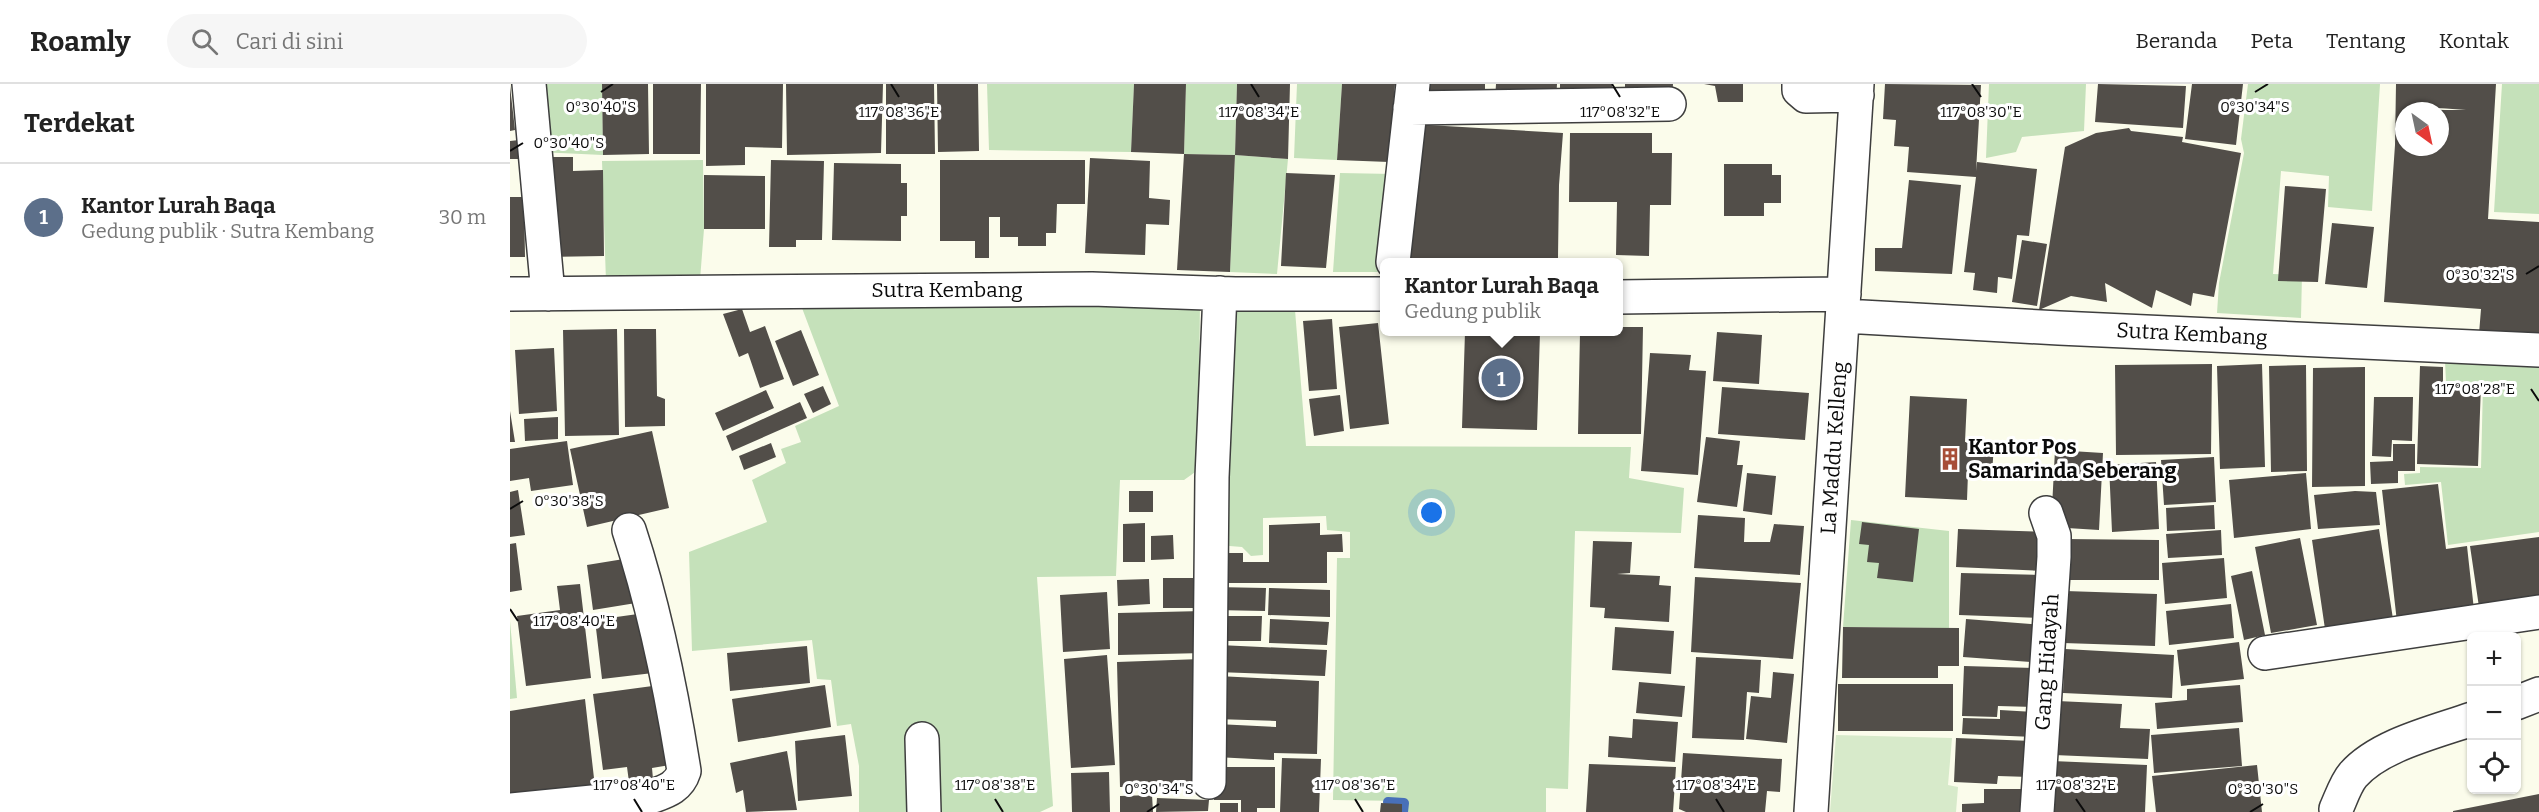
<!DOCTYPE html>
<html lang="id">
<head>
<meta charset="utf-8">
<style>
  :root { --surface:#fff; --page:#f6f6f6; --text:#222; --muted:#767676; --line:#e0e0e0; --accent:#111827 }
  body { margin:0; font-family:Bitter,serif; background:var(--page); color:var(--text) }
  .controls { position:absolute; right:18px; bottom:18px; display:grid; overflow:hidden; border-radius:9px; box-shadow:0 2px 4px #0004 }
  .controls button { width:54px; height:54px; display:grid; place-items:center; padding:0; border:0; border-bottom:2px solid var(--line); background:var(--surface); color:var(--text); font:30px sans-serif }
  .compass { position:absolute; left:1885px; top:18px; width:54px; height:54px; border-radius:50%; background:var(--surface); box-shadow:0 2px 4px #0004; rotate:147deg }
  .you { position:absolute; left:922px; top:429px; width:21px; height:21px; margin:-15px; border:4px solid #fff; border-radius:50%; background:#1a73e8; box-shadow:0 0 0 9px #1a73e833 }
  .badge { display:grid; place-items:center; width:39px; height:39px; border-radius:50%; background:var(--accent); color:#fff; font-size:20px; font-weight:700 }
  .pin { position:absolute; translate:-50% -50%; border:3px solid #fff; box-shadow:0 2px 6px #0006 }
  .popup { position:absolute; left:870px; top:174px; width:243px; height:78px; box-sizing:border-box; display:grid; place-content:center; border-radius:9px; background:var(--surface); filter:drop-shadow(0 2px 4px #0005); font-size:20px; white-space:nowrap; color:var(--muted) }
  .popup b { font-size:22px; color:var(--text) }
  .popup::after { content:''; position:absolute; left:50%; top:100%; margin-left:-12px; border:12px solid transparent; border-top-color:var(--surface) }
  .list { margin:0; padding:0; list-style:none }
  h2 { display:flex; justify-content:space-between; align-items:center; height:78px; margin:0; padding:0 24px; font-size:26px }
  h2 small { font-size:20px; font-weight:400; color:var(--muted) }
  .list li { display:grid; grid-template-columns:39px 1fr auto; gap:18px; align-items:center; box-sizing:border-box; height:108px; padding:0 24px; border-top:2px solid var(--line) }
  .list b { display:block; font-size:22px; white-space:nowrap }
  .list p { margin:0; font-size:20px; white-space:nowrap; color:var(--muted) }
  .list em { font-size:20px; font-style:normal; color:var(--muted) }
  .icon { flex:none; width:33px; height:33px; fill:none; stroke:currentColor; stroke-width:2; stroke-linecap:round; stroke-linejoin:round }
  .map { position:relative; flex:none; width:2029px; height:728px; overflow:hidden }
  header { display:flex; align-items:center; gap:36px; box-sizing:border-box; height:84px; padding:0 30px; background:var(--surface); border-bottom:2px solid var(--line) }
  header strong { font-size:28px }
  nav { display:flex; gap:33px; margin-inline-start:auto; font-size:21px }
  .search { width:420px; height:54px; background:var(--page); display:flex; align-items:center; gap:15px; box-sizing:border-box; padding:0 21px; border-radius:33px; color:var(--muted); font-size:22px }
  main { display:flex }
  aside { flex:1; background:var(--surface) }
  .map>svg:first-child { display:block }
</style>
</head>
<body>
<header>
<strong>Roamly</strong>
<div class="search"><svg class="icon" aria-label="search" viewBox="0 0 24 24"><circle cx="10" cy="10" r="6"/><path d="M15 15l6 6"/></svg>Cari di sini</div>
<nav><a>Beranda</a><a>Peta</a><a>Tentang</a><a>Kontak</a></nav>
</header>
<main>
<aside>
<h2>Terdekat<small></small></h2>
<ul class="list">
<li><span class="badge" style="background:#5c6f8a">1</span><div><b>Kantor Lurah Baqa</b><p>Gedung publik · Sutra Kembang</p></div><em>30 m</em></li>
</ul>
</aside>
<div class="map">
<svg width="2029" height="728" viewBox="0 0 2029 728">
  <rect width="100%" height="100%" fill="#fbfceb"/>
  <path fill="#c5e1ba" d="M23 0H92L93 71 28 68Z
    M477 0H624L621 68 479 66Z
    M676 0H727L725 71 778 75 767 190 720 188 725 71 674 70Z
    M787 0H832L827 76 784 74Z
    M1479 0H1576L1574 47 1512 53 1506 68 1476 74Z
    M1738 0H1870L1862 127 1818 123 1819 92 1771 87 1763 190 1792 191 1791 234 1707 229 1709 199 1734 69 1731 55Z
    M1992 0H2029V130L1984 128Z
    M193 76 194 145 190 196 96 198 92 77Z
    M830 89 883 90 874 188H823Z
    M690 219 688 386 674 396H610L606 492 527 493 543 722 530 728H349V682L341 640 327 642 321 596 307 595 302 556 182 567 179 468 257 438 242 396 276 379 271 365 291 358 285 342 329 322 292 224Z
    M710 225 785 226 796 362 1121 363 1119 394 1174 404 1171 449 1065 447 1058 705 1036 704V728H894L895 717 823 716 827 474H840V448L817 446 816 432 753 434V471L741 472 732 463 707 461Z
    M1935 277 2029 282V448L1938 461 1931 398 1895 401 1894 390 1910 389V383L1971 384 1973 300 1936 298Z
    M1341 436 1439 447V544L1333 543Z
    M0 537 7 614 0 615Z"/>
  <path fill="#d7eaca" d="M1326 651 1442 654 1438 701 1448 703 1446 728H1320Z"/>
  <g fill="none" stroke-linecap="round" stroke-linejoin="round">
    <path stroke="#4870b9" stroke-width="10" d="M878 718 894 719 893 728"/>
  </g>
  <path fill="#524e49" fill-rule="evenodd" d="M92 0H138L139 70 93 71Z
    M143 0H191L190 70H143Z
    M196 0H273L272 64 235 63V81L196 82Z
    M276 0H373L371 69 277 71Z
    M376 0H424L425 70H376Z
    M427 0H468L469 67 428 68Z
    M624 0H676L674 70 621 68Z
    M727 0H780L778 75 725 71Z
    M832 0H885L879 78 827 76Z
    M917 0H975V18L917 17Z
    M986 0H1047L1046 18 985 16Z
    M1050 0H1102V19L1050 10Z
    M1115 0H1163L1162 14 1115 4Z
    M1194 0H1233V18H1208L1205 2Z
    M1375 0 1471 1 1466 87 1467 78 1527 85 1519 152 1507 151 1502 195 1488 193 1487 209 1463 206 1465 189 1454 188 1466 93 1397 88 1399 63 1384 62 1386 36 1373 35Z
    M1588 0 1676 2 1673 44 1585 38Z
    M1682 0H1733L1726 61 1675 55Z
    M1886 0H1986L1978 135 2029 138V254L1969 250 1971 225 1874 218 1885 61ZM1907 24H1929L1956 26H1930V63H1894V27H1907Z
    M0 2 5 46 0 47Z
    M901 40 1053 49 1049 101 1048 174 895 175Z
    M1619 44 1621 47 1673 53 1672 58 1731 69 1704 213 1683 209 1681 222 1646 206 1642 224 1595 199 1597 218 1561 212 1529 226 1555 63 1586 49Z
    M1060 49H1142V69H1162L1161 121H1140L1139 172 1106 171 1107 118H1059Z
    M9 56 10 75H0V57Z
    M674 70 725 71 720 188 667 186Z
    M34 73H63V87L93 86 94 172 36 173Z
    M580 74 640 77 639 114 660 116 659 141 636 140 635 171 575 169Z
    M261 76 314 77 312 156H286V163H259Z
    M430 76H575V120H547L546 149H536V162H508V153H490V133H479V174H465V157H430Z
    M324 79 391 80V99H397V132H391V157L322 156Z
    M1214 80H1262V91H1271V119H1254V132H1214Z
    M776 89 825 91 816 184 771 182Z
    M194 91 255 92V145H194Z
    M1399 96 1451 101 1442 190 1365 187V164H1392Z
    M1775 102 1816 105 1808 198 1768 197Z
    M0 113H14L15 173H0Z
    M1822 139 1864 143 1857 204 1815 200Z
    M1512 156 1537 160 1527 222 1502 218Z
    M232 225 240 248 255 242 274 295 250 304 238 269 229 273 213 230Z
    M822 235 827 305 799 307 793 237Z
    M868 239 879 340 840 345 829 243Z
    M1108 243H1133L1131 350H1068L1070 248H1108Z
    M107 245 109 351 55 352 53 246Z
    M114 245H146L147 312 155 315V342L115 343Z
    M291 246 309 291 283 302 265 257Z
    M955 248H1030L1027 346 952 344Z
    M1207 248 1252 251 1249 300 1203 297Z
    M44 264 47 327 9 330 5 266Z
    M1140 269 1181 271 1179 286 1196 287 1188 391 1131 387Z
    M1702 280 1701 370 1606 371 1605 281Z
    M1752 280 1755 383 1710 385 1707 282Z
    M1796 281 1797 387 1761 388 1759 282Z
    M1910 282 1933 283V300L1971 301 1968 382 1907 380Z
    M1855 283V402L1802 403 1803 284Z
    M313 302 321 320 303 329 294 310Z
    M1212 303 1299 309 1295 356 1208 350Z
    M256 306 264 324 213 347 205 329Z
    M830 311 834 347 804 352 799 315Z
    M1400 312 1457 315 1455 358 1484 360 1482 390 1458 389 1457 416 1395 413Z
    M1864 313H1903L1902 357 1882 356 1881 373 1862 372Z
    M290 318 297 334 222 367 216 352Z
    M0 327 5 358H0Z
    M48 333V355L15 357 14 335Z
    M142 347 159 424 77 443 60 365Z
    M1196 353 1230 357 1227 381H1233L1227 423 1187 418Z
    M57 357 63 401 21 407 19 394 0 397V365Z
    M261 359 266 373 234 386 229 372Z
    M1883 360H1905V387H1888V399L1861 400 1860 378 1883 377Z
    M1545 366 1593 369 1589 446 1541 443Z
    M1704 373 1706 418 1654 421 1651 376Z
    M1646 378 1649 445 1602 448 1599 381Z
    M1237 389 1266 392 1262 431 1233 427Z
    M1796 389 1801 445 1724 454 1719 396Z
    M1928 400 1936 465 1957 462 1964 526 1887 538 1872 406Z
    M8 406 15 451 0 453V408Z
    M619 407H643V428H619Z
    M1845 407 1866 408 1870 441 1808 445 1804 411Z
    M1704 421 1705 445 1657 447 1656 424Z
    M1188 431 1235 434 1234 458H1260L1264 440 1294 442 1290 491 1184 484Z
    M1352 438 1409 445 1403 498 1367 494 1369 479 1357 478 1359 461 1349 460Z
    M635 439V478H613V440Z
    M810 439V451L832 450 833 468H817V499H703L704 469H733V478H759V441Z
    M1448 445 1536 448 1534 487 1446 483Z
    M1869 445 1883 535 1815 545 1802 456Z
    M1711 446 1712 471 1658 474 1656 450Z
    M663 451 664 475 641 476V452Z
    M2029 453V513L1969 523 1960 462Z
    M1790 454 1807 541 1761 549 1745 463Z
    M1555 455 1649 456V496H1555Z
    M1083 457 1122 458 1120 489 1107 490 1150 492 1149 501 1161 502 1159 538 1094 534 1095 524 1080 523Z
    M6 459 12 506 0 508V460Z
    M120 474 126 519 83 526 77 481Z
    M1714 474 1717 514 1655 520 1652 479Z
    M1742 487 1755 551 1734 556 1721 492Z
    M1451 489 1535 491 1533 534 1449 531Z
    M1185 493 1291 499 1283 575 1181 568Z
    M653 494H691L692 524H653Z
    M639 495 640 520 608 522 607 496Z
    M70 500 81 594 16 602 7 532 50 526 47 502Z
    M705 503 756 504 755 527 705 526Z
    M759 504 820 506V533L758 531Z
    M1555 507 1647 510 1645 562 1553 559Z
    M597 508 600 565 553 568 550 511Z
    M1721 520 1724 554 1659 561 1656 527Z
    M693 527 694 569 608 571V529Z
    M135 529 143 589 92 595 85 536Z
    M707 532H752L751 557H706Z
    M760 535 819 538 817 561 759 559Z
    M1456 535 1535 541 1533 579 1453 573Z
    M1105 543 1164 547 1161 590 1102 586Z
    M1333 543 1449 544V582H1428V594H1332Z
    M1729 558 1734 595 1671 602 1667 566Z
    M709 561 817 566 815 592 707 588Z
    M297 562 300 599 220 607 217 569Z
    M1555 565 1664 571 1662 614 1553 609Z
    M597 571 605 681 561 684 554 575Z
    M1186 573 1251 576 1249 609 1237 608 1234 656 1182 654Z
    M691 575V704L610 703 607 578Z
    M1454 582 1528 584 1526 623 1488 622 1487 633 1452 632Z
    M1263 588 1284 590 1277 659 1236 655 1241 612 1261 614Z
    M708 592 809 597 807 670 764 669V676L706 673 707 640 766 643V637L705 635Z
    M1129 598 1175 602 1172 633 1126 629Z
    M1328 600H1443V647H1328Z
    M150 601 160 681 142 684 143 695 119 698 117 683 93 686 83 610Z
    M315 601 321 643 228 658 222 615Z
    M1730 601 1733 638 1647 645 1645 619 1677 616V605Z
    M75 615 85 703 0 715V627Z
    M1547 617 1612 620 1610 644 1640 645 1638 675 1544 671Z
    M1490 626 1525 628 1524 653 1452 650 1453 634 1490 635Z
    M1123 635 1168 638 1165 678 1098 673 1099 652 1122 654Z
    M1729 644 1732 682 1644 689 1641 651Z
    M335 651 342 712 288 717 285 657Z
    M1446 654 1522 657 1520 693 1488 692 1487 700 1444 698Z
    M277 667 287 726 236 728 233 706 226 709 220 679Z
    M1173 669 1272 675 1270 708 1257 707 1255 728H1176L1169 725Z
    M772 674 811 675 809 728H770Z
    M1542 677 1637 681 1635 728H1540Z
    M1079 680 1166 683 1163 728H1076Z
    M1747 681 1752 728H1646L1642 692Z
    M704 683H765V724H747V728H731V716H704Z
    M599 688 600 728H562L561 689Z
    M1474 705H1521V728H1452V720L1474 719Z
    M2029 710V728H1943V727Z
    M642 711 643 728H610V712Z
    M647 714 699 716 698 727 646 728Z
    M710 719H728V728H710Z
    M871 719 892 720V728H870Z"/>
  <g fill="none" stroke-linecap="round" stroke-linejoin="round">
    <g stroke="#3e3e3e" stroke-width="36">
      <path id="minor" d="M19 0 38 210
        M1289 0V6L1296 12 1347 11
        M900 24 1159 20
        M883 178 903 0
        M0 210 582 205 725 210H874
        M1108 213 1334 210
        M1334 232 1549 244 2029 266
        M1755 569 2029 528
        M2006 619 2029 610
        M412 655 414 728
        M699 698 702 393 710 209
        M1826 725C1831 714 1836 699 1843 691 1869 661 1925 648 1962 635
        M0 726 143 712C157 707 169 703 174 687 161 605 145 525 119 446
        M1301 728 1347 0
        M1527 728 1544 473V452L1536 429"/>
    </g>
    <use href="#minor" stroke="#fff" stroke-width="33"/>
  </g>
  <path fill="none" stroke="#0b0b0b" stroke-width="2" d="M381 0 389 13M741 0 749 13M1102 0 1110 13M1462 0 1471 13M91 8 103 0M1745 8 1758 0M0 67 13 59M2016 190 2029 182M2021 305 2029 317M0 425 13 417M0 525 8 537M124 715 132 728M485 715 493 728M845 715 853 728M1206 715 1214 728M1566 715 1575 728M637 728 649 720M1740 728 1753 720"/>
  <defs>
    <g id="building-bare" transform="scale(1.8)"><path d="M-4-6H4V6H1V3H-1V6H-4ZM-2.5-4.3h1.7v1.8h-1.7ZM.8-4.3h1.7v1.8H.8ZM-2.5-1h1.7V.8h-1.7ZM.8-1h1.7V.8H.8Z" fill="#a74d37" stroke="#fff" stroke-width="2.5" paint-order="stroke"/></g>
  </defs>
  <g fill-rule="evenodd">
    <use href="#building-bare" x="1440" y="375"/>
  </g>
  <g text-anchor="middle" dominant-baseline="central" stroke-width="6" stroke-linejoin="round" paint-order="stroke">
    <g font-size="21" fill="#0b0b0b" stroke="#fff">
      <text x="437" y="206">Sutra Kembang</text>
      <text transform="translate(1682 250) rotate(3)">Sutra Kembang</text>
      <text transform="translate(1324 364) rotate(-86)">La Maddu Kelleng</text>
      <text transform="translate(1537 578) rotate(-86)">Gang Hidayah</text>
    </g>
    <g font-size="21" font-weight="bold" fill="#0b0b0b" stroke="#fff" text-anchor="start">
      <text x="1458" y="363">Kantor Pos<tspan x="1458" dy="24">Samarinda Seberang</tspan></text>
    </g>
  </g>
  <g font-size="15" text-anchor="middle" fill="#0b0b0b" stroke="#fff" stroke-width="6" stroke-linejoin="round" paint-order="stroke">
    <text x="91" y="28">0°30'40"S</text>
    <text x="1745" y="28">0°30'34"S</text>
    <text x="389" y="33">117°08'36"E</text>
    <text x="749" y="33">117°08'34"E</text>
    <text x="1110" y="33">117°08'32"E</text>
    <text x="1471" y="33">117°08'30"E</text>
    <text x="59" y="64">0°30'40"S</text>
    <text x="1970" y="196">0°30'32"S</text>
    <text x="1965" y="310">117°08'28"E</text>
    <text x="59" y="422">0°30'38"S</text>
    <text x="64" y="542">117°08'40"E</text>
    <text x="124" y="706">117°08'40"E</text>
    <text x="485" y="706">117°08'38"E</text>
    <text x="845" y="706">117°08'36"E</text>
    <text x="1206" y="706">117°08'34"E</text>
    <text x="1566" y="706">117°08'32"E</text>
    <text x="649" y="710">0°30'34"S</text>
    <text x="1753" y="710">0°30'30"S</text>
  </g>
</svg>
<div class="controls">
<button>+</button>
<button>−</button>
<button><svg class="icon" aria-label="locate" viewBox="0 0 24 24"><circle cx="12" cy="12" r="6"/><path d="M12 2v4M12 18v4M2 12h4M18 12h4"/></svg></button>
</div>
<svg class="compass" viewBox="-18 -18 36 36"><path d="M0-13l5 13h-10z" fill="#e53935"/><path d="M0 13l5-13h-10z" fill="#767676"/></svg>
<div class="you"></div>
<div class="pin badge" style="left:991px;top:294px;background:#5c6f8a">1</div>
<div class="popup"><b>Kantor Lurah Baqa</b>Gedung publik</div>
</div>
</main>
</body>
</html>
